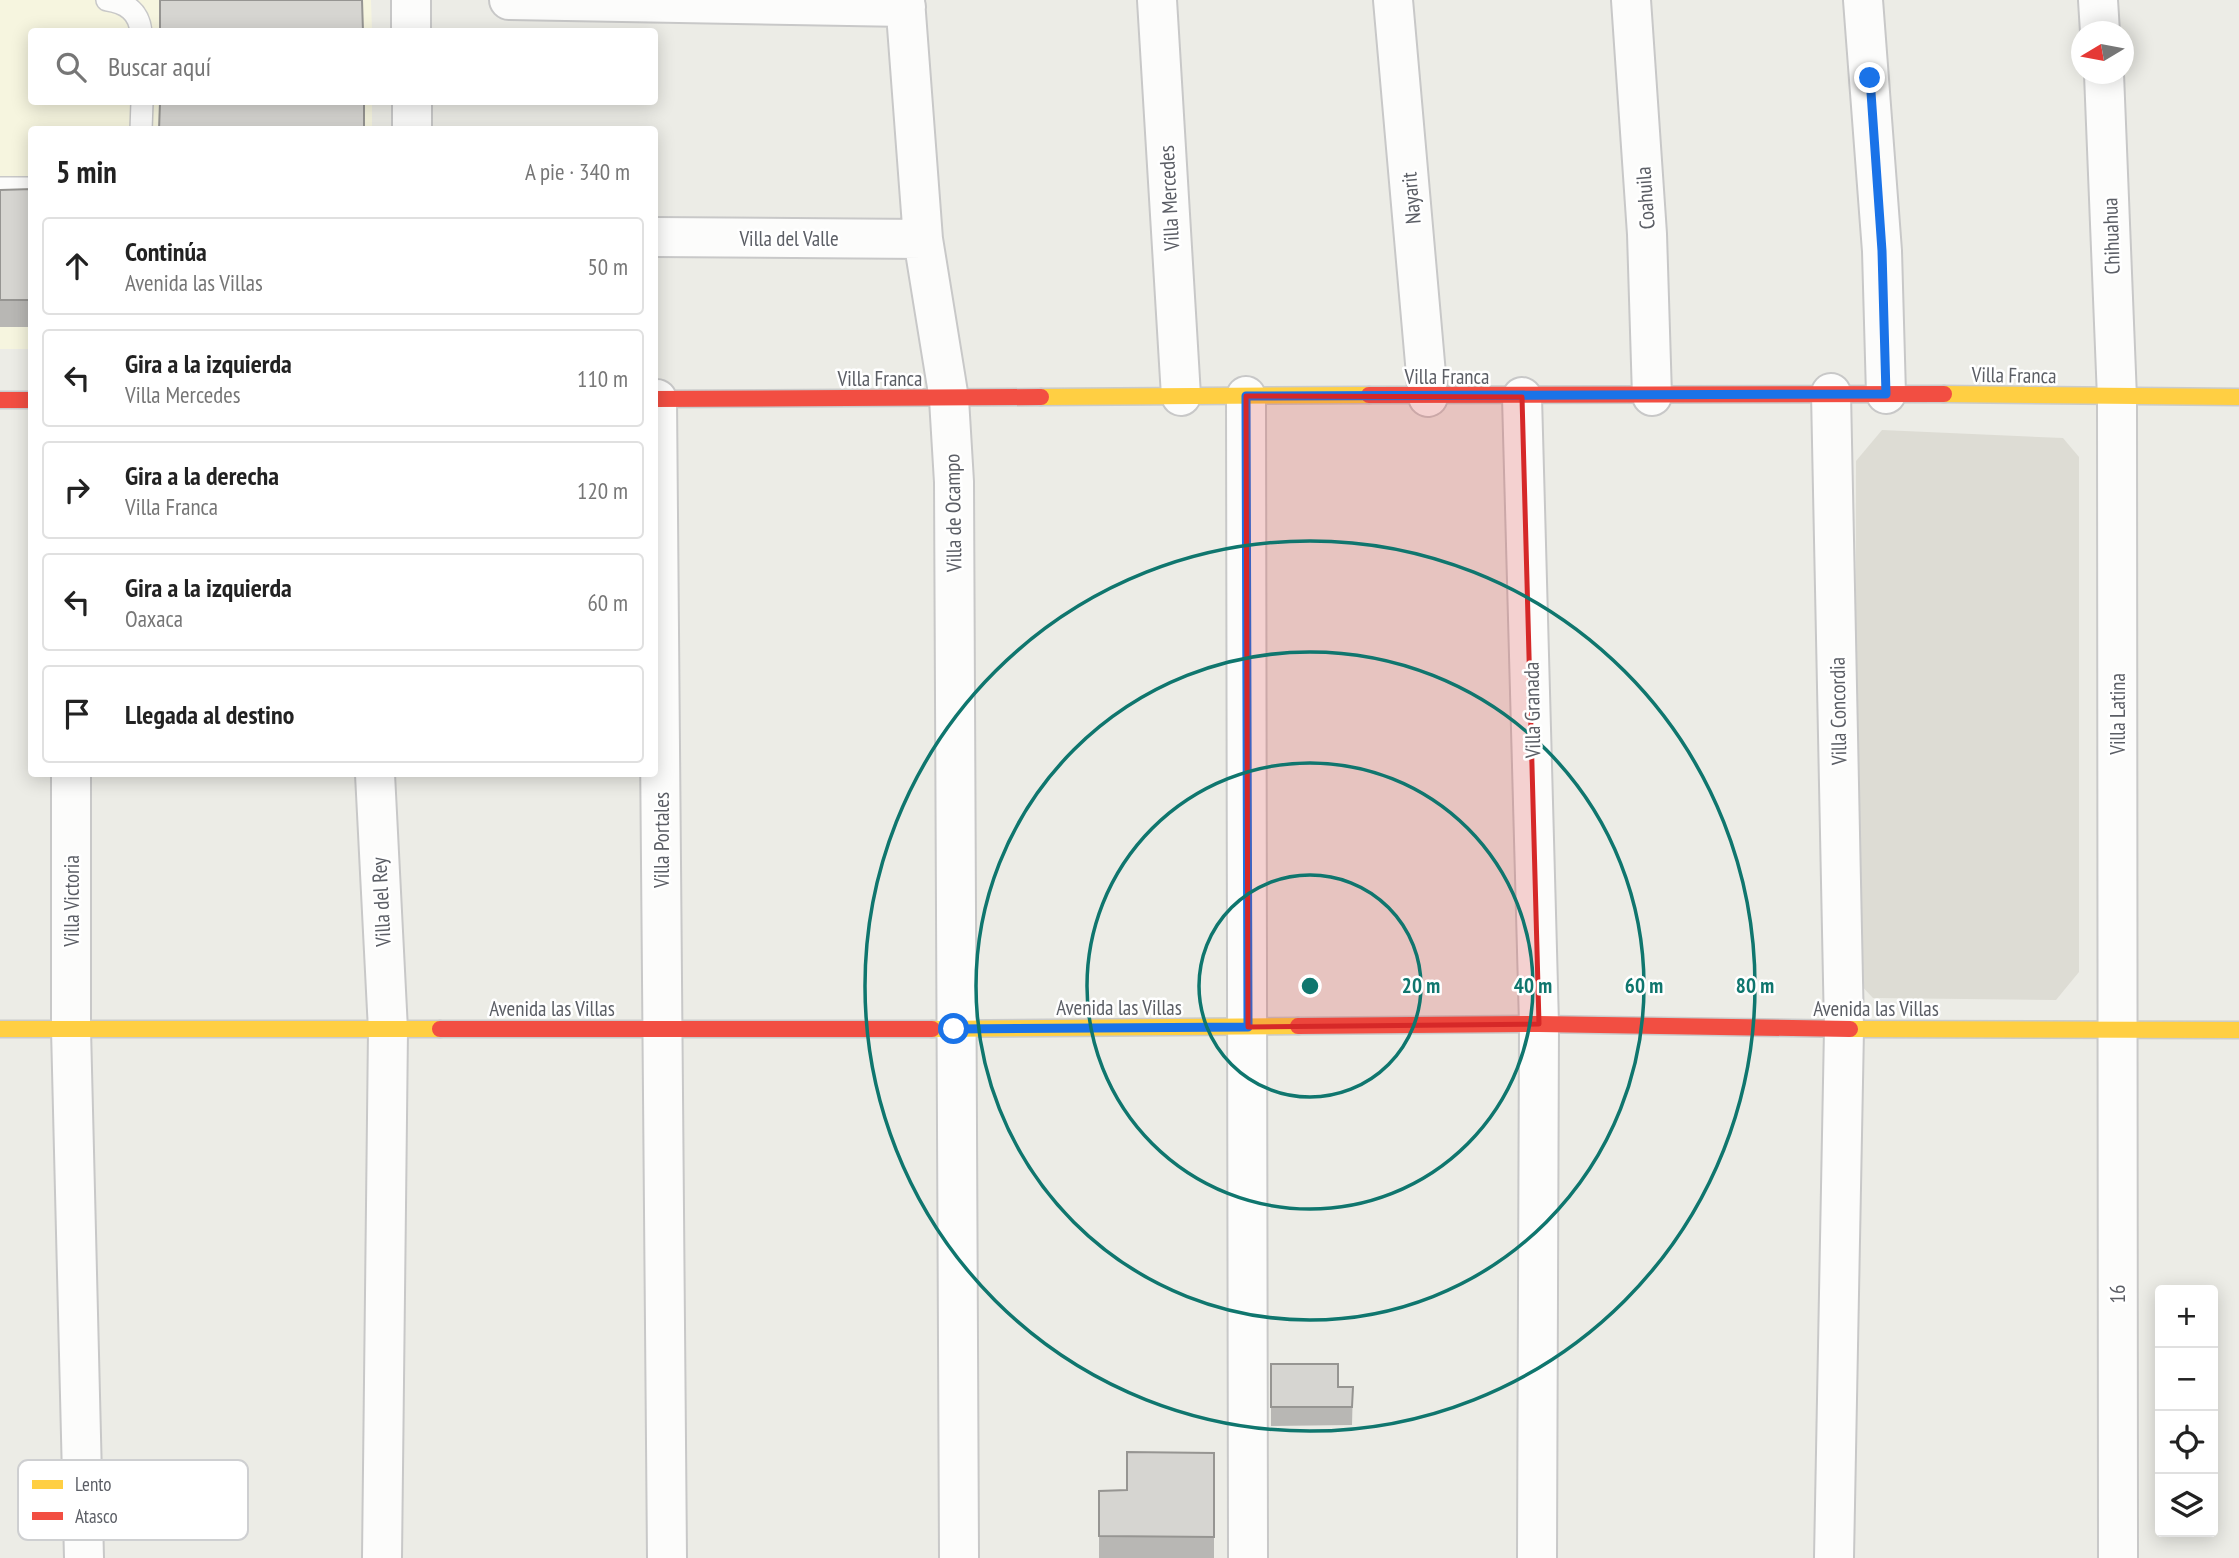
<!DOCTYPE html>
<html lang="es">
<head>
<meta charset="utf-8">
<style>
  :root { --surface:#fff; --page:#f2f2f2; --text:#222; --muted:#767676; --line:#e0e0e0 }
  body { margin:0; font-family:"PT Sans Narrow",sans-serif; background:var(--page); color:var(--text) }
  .controls { position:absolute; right:21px; bottom:21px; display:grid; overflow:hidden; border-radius:7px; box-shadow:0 4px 18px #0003 }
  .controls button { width:63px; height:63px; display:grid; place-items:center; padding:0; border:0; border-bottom:2px solid var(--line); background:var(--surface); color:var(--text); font:35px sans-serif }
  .compass { position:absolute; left:2071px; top:21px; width:63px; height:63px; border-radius:50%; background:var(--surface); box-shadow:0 4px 18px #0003; rotate:260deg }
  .stop { position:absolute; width:21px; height:21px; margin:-16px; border:5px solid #1a73e8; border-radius:50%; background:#fff }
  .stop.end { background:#1a73e8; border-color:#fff; box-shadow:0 2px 7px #0008 }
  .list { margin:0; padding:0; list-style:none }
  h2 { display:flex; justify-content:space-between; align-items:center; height:91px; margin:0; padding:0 28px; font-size:30px }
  h2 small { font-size:23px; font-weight:400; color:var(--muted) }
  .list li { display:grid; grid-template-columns:46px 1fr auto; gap:21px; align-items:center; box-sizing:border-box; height:98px; margin:0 14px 14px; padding:0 14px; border:2px solid var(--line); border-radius:7px }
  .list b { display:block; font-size:26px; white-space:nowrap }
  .list p { margin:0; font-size:23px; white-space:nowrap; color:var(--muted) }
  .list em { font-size:23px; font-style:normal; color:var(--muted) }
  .icon { flex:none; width:38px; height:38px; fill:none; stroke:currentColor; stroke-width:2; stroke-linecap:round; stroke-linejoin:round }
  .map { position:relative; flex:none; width:2239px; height:1558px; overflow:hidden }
  .search { position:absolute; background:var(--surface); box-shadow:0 4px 18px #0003; left:28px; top:28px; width:630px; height:77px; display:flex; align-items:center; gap:18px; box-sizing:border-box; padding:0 24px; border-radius:7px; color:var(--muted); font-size:26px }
  .panel { position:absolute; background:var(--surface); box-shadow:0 4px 18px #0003; left:28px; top:126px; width:630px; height:651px; border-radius:7px }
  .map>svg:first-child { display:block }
</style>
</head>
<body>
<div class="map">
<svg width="2239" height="1558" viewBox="0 0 2239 1558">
  <rect width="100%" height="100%" fill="#ecece6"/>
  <path fill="#f6f5df" d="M0 0H371L372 31 32 32V102H372V129L32 130 31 349H0Z"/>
  <path fill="#dddcd4" d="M1882 430 2063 438 2079 457V972L2056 1000 1873 998 1855 979 1856 461Z"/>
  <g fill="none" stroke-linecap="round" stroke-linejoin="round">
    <g stroke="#c8c8c8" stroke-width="24">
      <path id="lane" d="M107 0C126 3 139 11 141 32
        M141 130 142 102
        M0 188H32"/>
    </g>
    <g stroke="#c8c8c8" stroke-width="42">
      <path id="street" d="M411 0V32
        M509 0 906 7
        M905 0 923 239 949 399 954 482 959 1558
        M1157 0 1181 396
        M1393 0 1428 397
        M1631 0 1647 234 1652 396
        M1863 0 1882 251 1886 394
        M2098 0 2100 32
        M2104 74 2117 398 2118 1558
        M412 102V130
        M654 237 923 239
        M1831 393 1844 1029 1834 1558
        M1246 396 1248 1558
        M1522 397 1539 1024 1537 1558
        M657 399 667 1558
        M71 774V1029L84 1558
        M375 774 388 1030 382 1558"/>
    </g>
    <g stroke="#cacbcb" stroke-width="19">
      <path id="slow" d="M1944 394 2239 397
        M1041 397 1369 395
        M0 1029H440
        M932 1029 1298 1026
        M1850 1029 2239 1030"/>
    </g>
    <g stroke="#cacbcb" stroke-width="19">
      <path id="jam" d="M1369 395 1944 394
        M654 399 1041 397
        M0 400H32
        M1298 1026 1539 1024 1850 1029
        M440 1029H932"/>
    </g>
    <use href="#lane" stroke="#fcfcfb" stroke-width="21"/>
    <use href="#street" stroke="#fcfcfb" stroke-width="38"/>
    <use href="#slow" stroke="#ffcf43" stroke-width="16"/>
    <use href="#jam" stroke="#f24e42" stroke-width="16"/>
  </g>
  <path fill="#b8b7b4" d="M32 189V327H0V190Z
    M1271 1364 1338 1387H1353L1352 1425 1271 1426Z
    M1214 1453V1558H1099V1491L1127 1490Z"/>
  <path fill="#d6d5d1" stroke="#969592" stroke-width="2" d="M160 0H362L363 32H160Z
    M160 102H364V130H159Z
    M32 189V300H0V190Z
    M1271 1364H1338V1387H1353L1352 1407H1271Z
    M1127 1452 1214 1453V1537L1099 1536V1491L1127 1490Z"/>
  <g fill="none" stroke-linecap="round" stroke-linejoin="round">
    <path stroke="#1a73e8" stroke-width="9" d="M954 1029 1248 1027 1246 396 1886 394 1882 251 1870 78"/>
  </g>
  <path fill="#d62828" fill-opacity="0.2" stroke="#d62828" stroke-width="5" stroke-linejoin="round" d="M1246 396 1522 397 1539 1024 1248 1027Z"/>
  <g fill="none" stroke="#0f766e" stroke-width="3.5">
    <circle cx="1310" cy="986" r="111"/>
    <circle cx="1310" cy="986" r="223"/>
    <circle cx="1310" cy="986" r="334"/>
    <circle cx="1310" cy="986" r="445"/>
  </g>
  <g text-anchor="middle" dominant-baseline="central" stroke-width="5" stroke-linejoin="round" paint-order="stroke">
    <g font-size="21" fill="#5b5e65" stroke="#fff">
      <text transform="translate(1169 198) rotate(-93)">Villa Mercedes</text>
      <text transform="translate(1411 198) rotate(-95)">Nayarit</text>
      <text transform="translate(1645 198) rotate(-94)">Coahuila</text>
      <text transform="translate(2111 236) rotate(-92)">Chihuahua</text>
      <text x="789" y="238">Villa del Valle</text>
      <text transform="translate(2014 375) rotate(1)">Villa Franca</text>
      <text x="1447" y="376">Villa Franca</text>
      <text x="880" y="378">Villa Franca</text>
      <text transform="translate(953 513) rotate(-91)">Villa de Ocampo</text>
      <text transform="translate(1532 710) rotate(-91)">Villa Granada</text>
      <text transform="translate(1838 711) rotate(-91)">Villa Concordia</text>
      <text transform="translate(2117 714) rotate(-90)">Villa Latina</text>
      <text transform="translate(661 840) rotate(-90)">Villa Portales</text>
      <text transform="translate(71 901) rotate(-90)">Villa Victoria</text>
      <text transform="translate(381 902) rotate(-93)">Villa del Rey</text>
      <text x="1119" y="1007">Avenida las Villas</text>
      <text x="552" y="1008">Avenida las Villas</text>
      <text x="1876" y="1008">Avenida las Villas</text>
      <text transform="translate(2117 1294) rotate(-90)">16</text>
    </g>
  </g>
  <rect x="18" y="1460" width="230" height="80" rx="10" fill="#fff" stroke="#cecfd1" stroke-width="2"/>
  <rect x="32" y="1480" width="31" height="9" fill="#ffcf43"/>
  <rect x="32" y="1512" width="31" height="8" fill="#f24e42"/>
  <g font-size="19" fill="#5b5e65">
    <text x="75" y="1491">Lento</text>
    <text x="75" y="1523">Atasco</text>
  </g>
  <circle cx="1310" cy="986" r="10" fill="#0f766e" stroke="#fff" stroke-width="3.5"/>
  <g font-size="21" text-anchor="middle" font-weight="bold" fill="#0f766e" stroke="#fff" stroke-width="5" stroke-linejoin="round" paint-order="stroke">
    <text x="1421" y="993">20 m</text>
    <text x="1533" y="993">40 m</text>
    <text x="1644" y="993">60 m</text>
    <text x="1755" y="993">80 m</text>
  </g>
</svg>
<div class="controls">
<button>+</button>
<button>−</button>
<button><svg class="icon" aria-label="locate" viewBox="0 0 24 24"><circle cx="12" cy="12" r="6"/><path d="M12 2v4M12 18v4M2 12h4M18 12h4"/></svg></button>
<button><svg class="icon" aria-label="layers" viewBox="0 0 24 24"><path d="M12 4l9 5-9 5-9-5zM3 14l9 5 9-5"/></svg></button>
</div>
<svg class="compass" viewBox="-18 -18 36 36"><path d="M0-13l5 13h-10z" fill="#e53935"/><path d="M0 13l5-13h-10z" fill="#767676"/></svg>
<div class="stop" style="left:954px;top:1029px"></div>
<div class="stop end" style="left:1870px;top:78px"></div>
<div class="search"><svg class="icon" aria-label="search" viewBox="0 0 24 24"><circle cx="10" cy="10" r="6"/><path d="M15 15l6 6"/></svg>Buscar aquí</div>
<section class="panel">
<h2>5 min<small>A pie · 340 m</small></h2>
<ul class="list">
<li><svg class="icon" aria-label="ahead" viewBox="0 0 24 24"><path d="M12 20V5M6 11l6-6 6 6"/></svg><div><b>Continúa</b><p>Avenida las Villas</p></div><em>50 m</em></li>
<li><svg class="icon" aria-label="left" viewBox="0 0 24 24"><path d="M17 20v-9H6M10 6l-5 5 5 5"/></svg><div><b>Gira a la izquierda</b><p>Villa Mercedes</p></div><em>110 m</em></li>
<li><svg class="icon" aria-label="right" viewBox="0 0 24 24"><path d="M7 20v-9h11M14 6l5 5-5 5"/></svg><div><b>Gira a la derecha</b><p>Villa Franca</p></div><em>120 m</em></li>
<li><svg class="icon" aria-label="left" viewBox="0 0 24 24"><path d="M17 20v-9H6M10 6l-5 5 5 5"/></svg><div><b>Gira a la izquierda</b><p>Oaxaca</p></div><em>60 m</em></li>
<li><svg class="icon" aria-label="arrive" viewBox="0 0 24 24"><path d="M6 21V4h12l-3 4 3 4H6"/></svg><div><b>Llegada al destino</b></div></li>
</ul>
</section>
</div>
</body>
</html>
